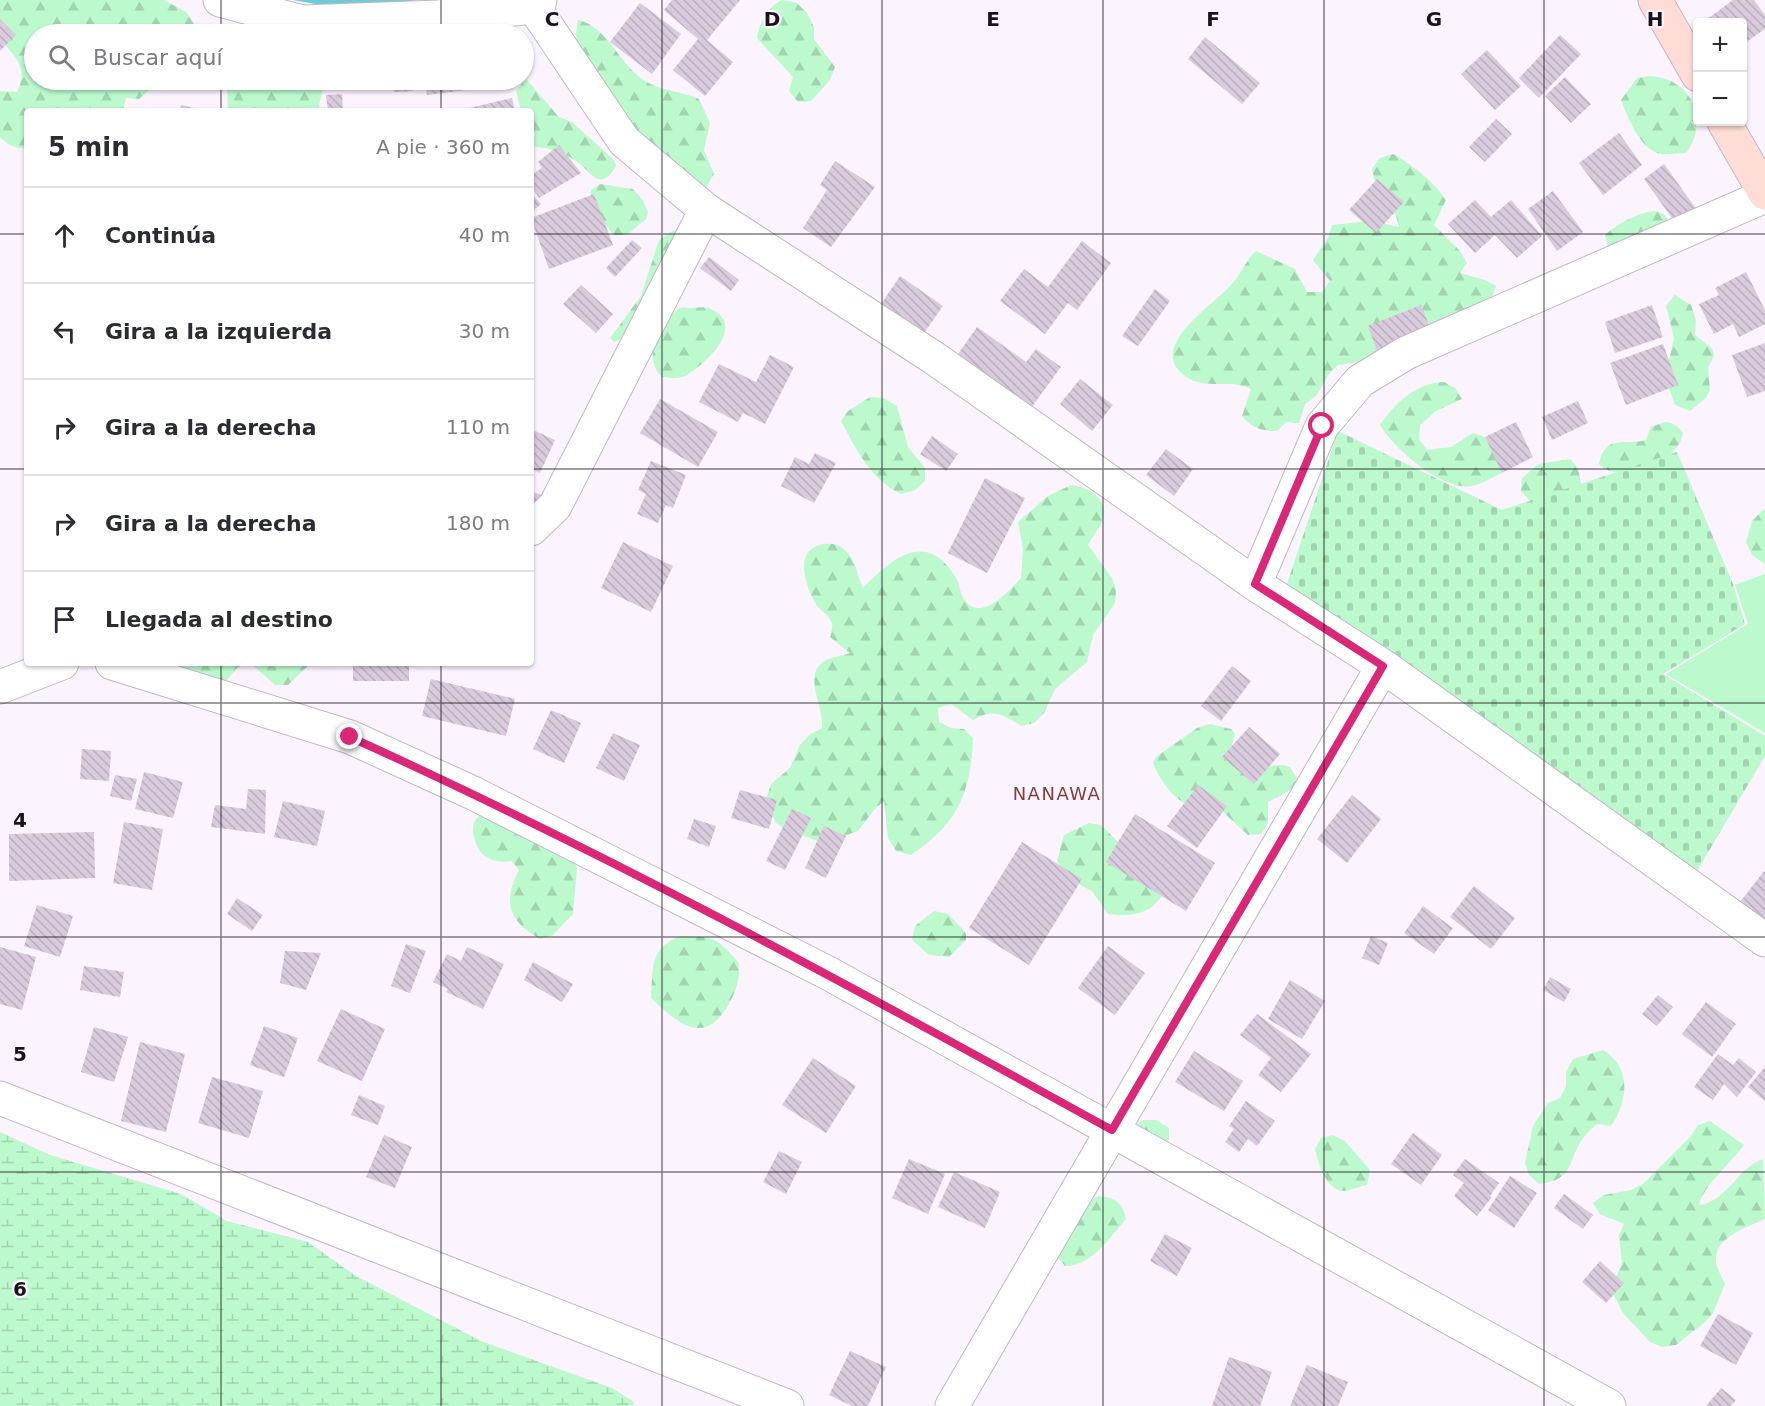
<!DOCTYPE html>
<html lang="es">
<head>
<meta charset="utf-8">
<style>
  :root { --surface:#fff; --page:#f7f7f7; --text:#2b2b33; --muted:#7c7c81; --line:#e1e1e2 }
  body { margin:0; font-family:"DejaVu Sans",sans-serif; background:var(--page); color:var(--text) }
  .controls { position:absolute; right:18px; top:18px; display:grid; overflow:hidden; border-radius:6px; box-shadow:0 2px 4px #0004 }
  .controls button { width:54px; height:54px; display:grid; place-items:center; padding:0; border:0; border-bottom:2px solid var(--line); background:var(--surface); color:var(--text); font:30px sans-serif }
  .stop { position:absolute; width:18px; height:18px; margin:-14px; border:4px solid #db2777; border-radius:50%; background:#fff }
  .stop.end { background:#db2777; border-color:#fff; box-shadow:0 2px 6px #0008 }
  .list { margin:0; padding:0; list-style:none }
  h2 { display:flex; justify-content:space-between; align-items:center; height:78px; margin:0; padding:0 24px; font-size:26px }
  h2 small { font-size:20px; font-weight:400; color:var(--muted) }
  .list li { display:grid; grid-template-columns:39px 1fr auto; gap:18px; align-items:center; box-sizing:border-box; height:96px; padding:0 24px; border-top:2px solid var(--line) }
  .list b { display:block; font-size:22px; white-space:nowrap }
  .list em { font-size:20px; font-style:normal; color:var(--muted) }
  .icon { flex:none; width:33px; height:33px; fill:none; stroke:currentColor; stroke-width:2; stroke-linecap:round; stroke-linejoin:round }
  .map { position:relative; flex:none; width:1765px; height:1406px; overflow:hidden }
  .search { position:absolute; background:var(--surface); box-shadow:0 2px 4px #0004; left:24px; top:24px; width:510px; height:66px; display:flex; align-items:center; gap:15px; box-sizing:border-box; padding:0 21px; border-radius:33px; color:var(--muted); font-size:22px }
  .panel { position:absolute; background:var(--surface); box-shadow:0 2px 4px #0004; left:24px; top:108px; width:510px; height:558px; border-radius:6px }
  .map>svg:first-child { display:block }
</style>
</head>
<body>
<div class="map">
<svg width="1765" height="1406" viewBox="0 0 1765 1406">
  <defs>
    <pattern id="forest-firs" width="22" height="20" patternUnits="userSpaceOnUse" patternTransform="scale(1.5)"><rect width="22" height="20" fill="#bcf9cc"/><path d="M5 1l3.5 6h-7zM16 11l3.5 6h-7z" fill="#a1d5af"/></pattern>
    <pattern id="wetland-marsh" width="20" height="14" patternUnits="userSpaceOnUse" patternTransform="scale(1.5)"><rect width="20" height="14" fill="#bcf9cc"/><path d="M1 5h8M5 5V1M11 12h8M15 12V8" fill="none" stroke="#a1d5af"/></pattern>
    <pattern id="cemetery-stones" width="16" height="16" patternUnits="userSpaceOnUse" patternTransform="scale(1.5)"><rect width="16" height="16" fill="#bcf9cc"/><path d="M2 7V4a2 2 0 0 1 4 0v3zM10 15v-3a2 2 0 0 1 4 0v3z" fill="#a1d5af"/></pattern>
    <pattern id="water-waves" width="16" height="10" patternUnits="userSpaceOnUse" patternTransform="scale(1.5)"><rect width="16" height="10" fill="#6eccd3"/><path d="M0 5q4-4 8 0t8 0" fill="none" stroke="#5faeb5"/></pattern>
    <pattern id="building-back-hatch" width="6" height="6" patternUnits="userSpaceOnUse" patternTransform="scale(1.5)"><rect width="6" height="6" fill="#d9cbdd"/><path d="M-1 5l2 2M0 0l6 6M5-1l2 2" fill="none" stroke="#baadbd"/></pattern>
  </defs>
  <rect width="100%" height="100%" fill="#fbf3fe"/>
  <path fill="url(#forest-firs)" d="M0 0H164L186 12 194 23 191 34H34V80H161L139 99 126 98 123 111H27V148C15 149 8 145 0 137V91L17 92C29 70 16 56 0 40Z
    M782 0 797 3 807 13 814 27V39L835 67 830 80 811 101 798 102 789 91 793 77 757 38C759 24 768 6 782 0Z
    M578 20C608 27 617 61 642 79 659 91 681 91 699 99L710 123 704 150 714 174 700 198 688 203 580 60 576 33Z
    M512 24 516 34H446L450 27Z
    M1650 76C1691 78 1711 120 1686 153 1678 153 1669 155 1661 154 1640 150 1628 117 1621 100L1637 78Z
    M526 79 559 117 572 122 614 160 616 166C601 191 594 176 580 164 568 154 549 147 535 147L532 141 535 135 531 124V111H521L516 91Z
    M231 80H317L324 84 319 105 320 111H228L227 88Z
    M1393 154C1413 165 1433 181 1446 200L1434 225 1460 251 1467 263 1460 273 1485 280 1496 286 1483 320 1386 329 1375 351 1365 361 1338 365 1329 374 1316 396 1305 404 1299 423 1286 422 1277 431C1261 431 1252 428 1242 416L1251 389C1231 378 1205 391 1185 376 1145 347 1214 305 1232 284 1242 273 1245 261 1256 251L1295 269 1307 292H1322L1330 281 1313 260 1328 238 1332 225 1372 221 1399 227 1396 215 1378 195 1372 169 1380 158Z
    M600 184 633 189 642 199 648 212 646 219 627 235H614C604 224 589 207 591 190Z
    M1655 211C1664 213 1668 216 1669 226L1608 248 1605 235C1617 224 1639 212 1655 211Z
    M674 230H681L628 336 614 342 610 338 641 296 659 240Z
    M1675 295 1691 305 1696 320 1695 335 1712 348 1714 356 1708 367 1710 390 1706 398 1690 411 1675 405 1668 386V365L1674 338 1666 306Z
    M683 307C692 310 702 305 711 309 748 326 703 366 685 376 679 379 669 378 662 377 641 357 658 316 683 307Z
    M1444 382 1455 388 1462 399 1436 411 1420 425 1419 439 1427 450 1451 447 1473 433 1485 437 1506 459 1502 473C1492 477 1481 485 1471 486 1443 491 1393 448 1380 425 1395 403 1416 383 1444 382Z
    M870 397 883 398 897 406 908 447 925 468V481L915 490 901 494C871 480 856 449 841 421L848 411Z
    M1665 422C1674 423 1677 426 1683 432 1681 461 1621 487 1599 464 1605 433 1626 446 1646 440L1651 427Z
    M1570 459 1578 468 1581 484 1539 510 1521 491 1522 478 1539 464Z
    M1071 485C1088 487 1109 498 1103 519 1100 528 1092 537 1088 545L1112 578 1116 590 1115 603 1093 635 1087 662 1055 689 1044 713 1034 723 1021 726C1003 714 993 708 973 720L951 704 938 708 939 722 951 728 964 729 973 738C971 792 958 824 911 855L896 851 888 838 884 801 874 810 858 831 823 843 785 829 775 822 767 796 771 784 790 768 800 745 809 735 822 728C824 706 803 677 823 662 830 657 843 656 850 653L830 637C831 633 833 627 832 623 828 613 818 610 814 601 805 582 793 549 824 544 832 543 839 544 845 550 856 560 857 575 863 588 893 557 927 529 956 578 960 584 959 592 964 599 980 624 1009 591 1021 578L1023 549 1018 522 1048 496Z
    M1763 510 1765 511V564L1752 555 1746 542 1752 521Z
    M175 663H246L237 668 221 687 185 674Z
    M250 663H311L288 685H275Z
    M1210 724 1231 729 1235 734 1231 748 1269 766 1283 765 1290 767 1298 780 1289 791 1268 802V823L1261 834 1248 835 1212 802C1206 803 1199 805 1192 805 1176 804 1158 777 1153 763L1156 757 1197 728Z
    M495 800 570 856 577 868 573 914 553 935 541 939C509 922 502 903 519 870L512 861C493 863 481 859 475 840 473 835 472 827 475 821 479 814 489 807 495 800Z
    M1089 823 1101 825 1165 889C1156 913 1132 918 1108 914L1092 891 1067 878 1057 861 1064 835Z
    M934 911 948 914 966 933V940L949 957 929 955 912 940 915 926Z
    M681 936C715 937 716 937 739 963 740 981 736 992 727 1007 703 1047 676 1022 651 998 653 968 649 948 681 936Z
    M1603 1050C1632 1067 1628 1102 1611 1126L1597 1124C1592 1128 1587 1133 1583 1138 1567 1161 1575 1180 1539 1184L1529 1175 1525 1163 1533 1126 1548 1103 1560 1098 1566 1086V1072L1573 1059Z
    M1143 1120H1156L1169 1128V1139L1161 1148 1127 1131Z
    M1710 1121 1744 1145C1731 1163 1703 1186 1699 1205 1728 1201 1737 1168 1763 1159L1765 1219C1748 1227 1714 1237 1716 1261 1716 1268 1722 1277 1725 1284L1713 1313 1705 1322 1676 1345 1662 1347 1650 1342 1623 1313 1611 1290 1622 1263 1619 1236 1624 1224 1600 1214 1593 1203 1604 1195 1631 1190 1643 1184 1691 1136 1698 1125Z
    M1333 1135 1345 1141 1370 1170 1367 1185C1360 1186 1350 1191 1343 1191 1326 1190 1318 1162 1315 1149L1321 1138Z
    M1099 1196C1116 1198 1122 1202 1126 1219 1109 1238 1092 1266 1065 1266L1057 1256 1088 1200Z"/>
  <path fill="url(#wetland-marsh)" d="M0 1132 50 1155 181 1194 227 1221 308 1242 356 1276 481 1341 612 1388 634 1402 633 1406H0Z"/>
  <path fill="url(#cemetery-stones)" d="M1338 431 1502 510 1677 452 1733 584 1745 624 1663 674 1765 736V756L1687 888 1279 608Z"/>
  <path fill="#bcf9cc" d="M1765 574V733L1666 674 1748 624 1735 585Z"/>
  <path fill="url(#water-waves)" d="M293 0H418L349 10Z"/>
  <path fill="url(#building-back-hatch)" d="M672 0H740L707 40 733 62 705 96 673 70 698 39 664 10Z
    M1733 0H1754L1765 15V29L1742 45V22H1708L1706 20Z
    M640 3 681 34 652 74 610 42Z
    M0 19 16 35 0 51Z
    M1560 35 1581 54 1539 98 1519 78Z
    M1205 37 1260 83 1242 104 1188 59Z
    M1487 50 1521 86 1495 110 1461 74Z
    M1565 77 1591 104 1571 123 1545 96Z
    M393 80H412L413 91 394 92Z
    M424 80H464L466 90 427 95Z
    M342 94 343 111H328L326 95Z
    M512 98 515 111H461V110Z
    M181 105 202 110V111H180Z
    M1496 119 1512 134 1485 162 1469 147Z
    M1619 133 1642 165 1603 195 1579 163Z
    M559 145 581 173 539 198 531 186V175L542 168 538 162Z
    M835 161 875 187 831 247 803 228 827 190 820 185Z
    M1664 164 1697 210 1677 225 1644 179Z
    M1377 179 1404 202 1376 233 1349 210Z
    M1553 191 1583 232 1557 251 1528 209Z
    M531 193 541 204 531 213Z
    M594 194 613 245 549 269 531 218Z
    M1475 200 1491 217 1511 200 1542 236 1517 258 1495 235 1475 253 1448 224Z
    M632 240 642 248 615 277 606 268Z
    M1082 241 1111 263 1077 310 1068 303 1045 334 1000 301 1024 269 1048 287Z
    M709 257 739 280 731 291 700 268Z
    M1746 272 1765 310V324L1739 337 1733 324 1714 334 1699 304 1719 295 1715 288Z
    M900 276 943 306 917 343 875 313Z
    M581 285 613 314 596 333 563 304Z
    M1155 289 1170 301 1138 346 1122 336Z
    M1421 305 1433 335 1379 356 1368 326Z
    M1652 305 1663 337 1615 353 1605 322Z
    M977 327 1026 362 1036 349 1061 367 1031 408 951 364Z
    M1765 343V391L1747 397 1732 355Z
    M1663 344 1678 385 1626 405 1610 363Z
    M770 355 794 367 765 424 743 413 738 422 699 402 719 364 756 382Z
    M1080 379 1113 405 1092 431 1060 404Z
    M660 399 718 432 698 467 640 433Z
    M1578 401 1588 423 1552 440 1542 417Z
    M1516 422 1533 457 1502 473 1485 437Z
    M531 429 555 440 540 473 531 469Z
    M932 436 958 454 946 471 920 454Z
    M1166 449 1193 469 1174 496 1146 475Z
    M815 453 836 463 814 503 781 486 795 457 809 464Z
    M651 461 686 475 673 508 666 505 658 523 637 514 646 494 638 490Z
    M985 478 1025 498 987 573 948 553Z
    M531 491 543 496 531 524Z
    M623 542 673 566 651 612 601 588Z
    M353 663H409V681H353Z
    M1232 666 1251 681 1221 721 1201 706Z
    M431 679 515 699 506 736 422 716Z
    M551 710 581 723 564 763 533 749Z
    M1249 727 1280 754 1254 784 1222 757Z
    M613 733 640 745 624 781 596 768Z
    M82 749 111 751 109 781 80 779Z
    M144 772 183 782 173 818 135 809Z
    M115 775 137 779 131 801 110 796Z
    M1198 785 1227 806 1197 848 1167 826Z
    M248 789 266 790 265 834 211 827 215 805 246 809Z
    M740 790 777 800 769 829 731 818Z
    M1352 795 1381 819 1347 863 1317 839Z
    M283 801 325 811 317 846 274 837Z
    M792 809 811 818 785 870 766 861Z
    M1135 814 1215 863 1186 911 1106 862Z
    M694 819 716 826 709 847 687 839Z
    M124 822 163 829 152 890 113 883Z
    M824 826 846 836 826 878 805 868Z
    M94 832 95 878 9 881V834Z
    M1022 842 1082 879 1029 965 969 928Z
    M1765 870V921L1740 902Z
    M1474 886 1515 918 1491 949 1450 917Z
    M237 898 263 915 252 931 227 914Z
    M37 905 73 916 60 957 24 946Z
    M1423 906 1453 928 1434 954 1404 933Z
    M1371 936 1388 943 1379 965 1362 958Z
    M406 944 426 951 410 993 391 986Z
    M1108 946 1145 973 1115 1015 1078 988Z
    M0 947 36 957 22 1010 0 1004Z
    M467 947 504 964 483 1009 446 992 448 989 433 982 447 954 461 961Z
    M285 951 321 953 306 990 280 983Z
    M533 962 573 984 562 1002 524 980Z
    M84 966 124 972 120 997 80 990Z
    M1550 977 1571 989 1564 1002 1543 990Z
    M1290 980 1325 1001 1302 1039 1268 1019Z
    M1658 995 1673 1007 1657 1026 1642 1014Z
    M1706 1002 1736 1024 1712 1057 1682 1034Z
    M341 1009 385 1029 362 1081 317 1061Z
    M1257 1014 1311 1054 1281 1092 1258 1075 1271 1058 1240 1035Z
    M264 1026 298 1038 284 1077 250 1065Z
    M94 1027 128 1037 114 1082 81 1072Z
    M140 1042 185 1054 166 1132 121 1121Z
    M1194 1051 1243 1081 1224 1111 1175 1082Z
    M1718 1054 1733 1065 1739 1058 1756 1072 1737 1097 1724 1084 1713 1100 1694 1087Z
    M813 1058 856 1086 826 1133 782 1105Z
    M1765 1067V1101L1748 1087Z
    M212 1077 263 1091 249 1138 198 1123Z
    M359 1095 385 1106 378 1125 351 1115Z
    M1246 1101 1275 1121 1257 1146 1248 1139 1239 1152 1225 1142 1234 1129 1229 1126Z
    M1413 1133 1442 1155 1421 1185 1391 1164Z
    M384 1135 412 1147 395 1188 366 1177Z
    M779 1151 802 1162 786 1194 763 1182Z
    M909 1159 945 1174 928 1214 892 1198Z
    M1465 1159 1499 1183 1490 1196 1492 1197 1477 1216 1454 1196 1464 1183 1453 1175Z
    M954 1172 1000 1192 985 1228 938 1207Z
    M1510 1176 1537 1193 1514 1228 1488 1210Z
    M1564 1194 1593 1215 1583 1229 1554 1208Z
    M1165 1234 1192 1248 1177 1276 1150 1261Z
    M1600 1261 1624 1283 1606 1303 1582 1282Z
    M1718 1314 1753 1333 1736 1365 1700 1346Z
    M850 1351 886 1367 868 1406H852L829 1395Z
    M1229 1357 1272 1372 1260 1406H1212Z
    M1307 1365 1348 1382 1338 1406H1290Z
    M1721 1388 1736 1400 1731 1406H1706Z"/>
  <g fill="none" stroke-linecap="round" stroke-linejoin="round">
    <g stroke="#c3b6c8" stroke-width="35">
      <path id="street" d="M220 0 302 22 438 17 534 7 540 0
        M534 7 624 141 706 210 934 358 1255 584 1383 666 1765 940
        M531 529 555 506 706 210
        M1255 584 1322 426 1360 381 1406 353 1765 196
        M112 663 350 737 473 793 828 973 1609 1406
        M0 687 62 663
        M0 1098 787 1406
        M952 1406 1383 666"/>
    </g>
    <g stroke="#c3b6c8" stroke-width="35">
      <path id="secondary" d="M1655 0 1698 75
        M1724 122 1765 193"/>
    </g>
    <use href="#street" stroke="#fff" stroke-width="33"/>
    <use href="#secondary" stroke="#ffdcd5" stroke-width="33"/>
  </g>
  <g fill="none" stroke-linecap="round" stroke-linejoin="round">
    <path stroke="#db2777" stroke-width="8" d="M350 737C611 855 862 992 1112 1130L1383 666 1255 584 1322 426"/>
  </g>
  <path fill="none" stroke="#19141b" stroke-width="1.5" stroke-opacity="0.55" d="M221 0V34M441 0V34M662 0V1406M882 0V1406M1103 0V1406M1324 0V1406M1544 0V1406M221 80V111M441 80V111M0 234H27M531 234H1765M0 469H27M531 469H1765M221 663V1406M441 663V1406M0 703H1765M0 937H1765M0 1172H1765"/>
  <g text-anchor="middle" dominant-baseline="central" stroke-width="4.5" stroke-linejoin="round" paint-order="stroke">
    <g font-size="18" letter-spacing="1.5" fill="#853d3a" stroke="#fbf3fe">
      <text x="1057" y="793">NANAWA</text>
    </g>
  </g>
  <g font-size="20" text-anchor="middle" font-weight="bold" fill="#19141b" stroke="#fbf3fe" stroke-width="4.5" stroke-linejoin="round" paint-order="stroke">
    <text x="552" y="26">C</text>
    <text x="772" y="26">D</text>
    <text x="993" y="26">E</text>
    <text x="1213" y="26">F</text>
    <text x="1434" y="26">G</text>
    <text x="1655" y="26">H</text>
    <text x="20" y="827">4</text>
    <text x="20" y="1061">5</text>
    <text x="20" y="1296">6</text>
  </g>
</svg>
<div class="controls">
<button>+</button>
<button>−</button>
</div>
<div class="stop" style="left:1322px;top:426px"></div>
<div class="stop end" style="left:350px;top:737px"></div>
<div class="search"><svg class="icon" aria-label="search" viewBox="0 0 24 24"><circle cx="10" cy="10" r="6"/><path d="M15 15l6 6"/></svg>Buscar aquí</div>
<section class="panel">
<h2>5 min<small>A pie · 360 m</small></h2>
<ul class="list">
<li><svg class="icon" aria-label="ahead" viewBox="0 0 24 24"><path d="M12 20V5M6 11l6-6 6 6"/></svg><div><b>Continúa</b></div><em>40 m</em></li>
<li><svg class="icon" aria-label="left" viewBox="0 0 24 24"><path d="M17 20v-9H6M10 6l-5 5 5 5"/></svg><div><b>Gira a la izquierda</b></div><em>30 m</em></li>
<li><svg class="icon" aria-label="right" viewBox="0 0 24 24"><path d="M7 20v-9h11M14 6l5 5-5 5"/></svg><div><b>Gira a la derecha</b></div><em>110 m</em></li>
<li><svg class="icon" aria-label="right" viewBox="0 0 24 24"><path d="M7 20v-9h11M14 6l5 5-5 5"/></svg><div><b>Gira a la derecha</b></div><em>180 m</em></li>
<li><svg class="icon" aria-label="arrive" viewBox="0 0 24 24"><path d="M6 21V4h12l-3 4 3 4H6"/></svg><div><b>Llegada al destino</b></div></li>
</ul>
</section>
</div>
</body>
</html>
